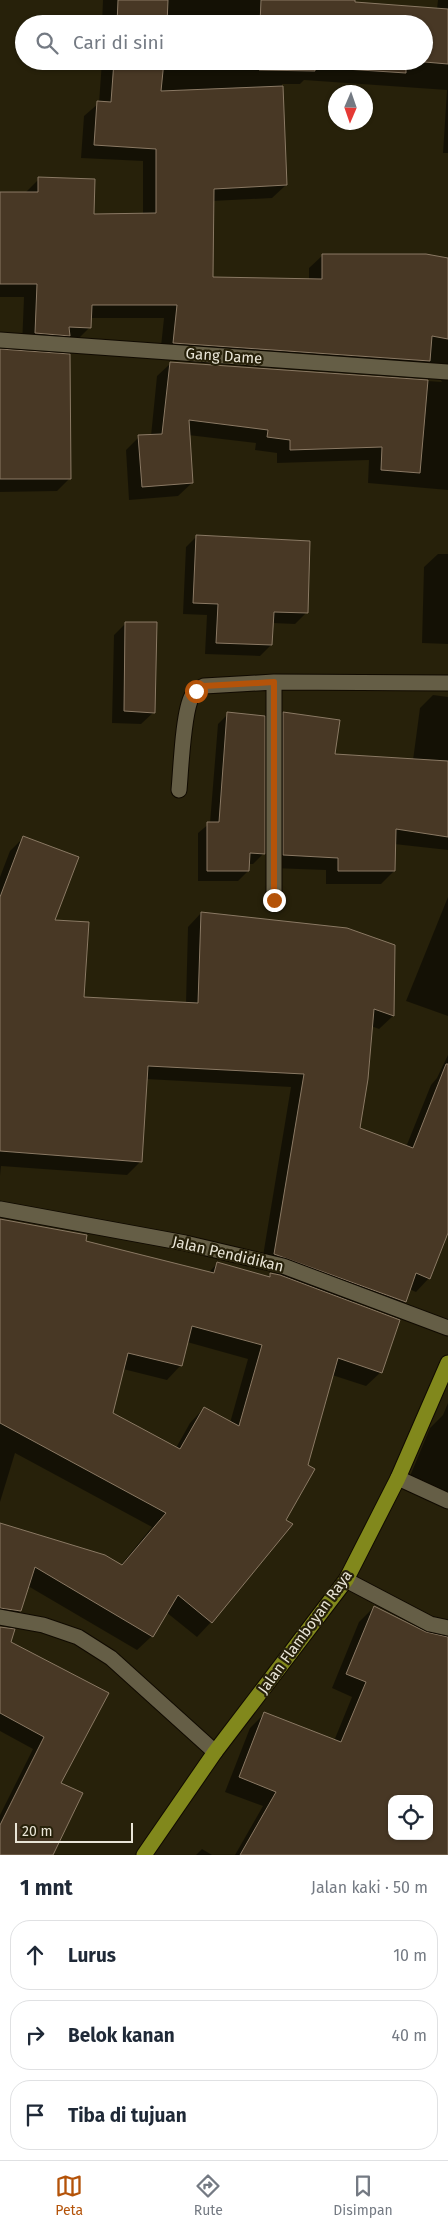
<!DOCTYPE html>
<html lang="id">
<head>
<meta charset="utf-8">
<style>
  :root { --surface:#fff; --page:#f2f2f3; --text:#1f2937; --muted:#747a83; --line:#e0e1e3; --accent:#b45309 }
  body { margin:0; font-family:"Fira Sans",sans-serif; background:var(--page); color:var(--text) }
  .controls { position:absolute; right:15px; bottom:15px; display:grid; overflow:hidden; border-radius:10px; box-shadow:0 1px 4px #0004 }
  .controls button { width:45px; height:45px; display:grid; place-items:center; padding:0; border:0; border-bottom:1px solid var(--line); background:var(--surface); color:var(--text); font:25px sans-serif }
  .compass { position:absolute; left:328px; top:85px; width:45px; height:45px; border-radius:50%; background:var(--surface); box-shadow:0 1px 4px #0004; rotate:182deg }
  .scale { position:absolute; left:15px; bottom:12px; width:118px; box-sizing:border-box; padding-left:5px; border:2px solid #e9e5d7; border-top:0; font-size:14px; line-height:18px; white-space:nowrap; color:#e9e5d7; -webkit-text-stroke:4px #27210a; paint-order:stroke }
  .stop { position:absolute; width:15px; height:15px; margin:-11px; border:4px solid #b45309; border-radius:50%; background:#fff }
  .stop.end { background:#b45309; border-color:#fff; box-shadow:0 1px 5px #0008 }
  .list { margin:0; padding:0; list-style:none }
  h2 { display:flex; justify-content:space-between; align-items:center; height:65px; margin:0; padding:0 20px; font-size:21px }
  h2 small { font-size:16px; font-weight:400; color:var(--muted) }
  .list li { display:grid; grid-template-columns:32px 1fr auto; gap:15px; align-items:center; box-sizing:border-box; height:70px; margin:0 10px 10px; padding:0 10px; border:1px solid var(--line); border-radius:20px }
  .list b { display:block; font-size:19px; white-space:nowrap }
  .list em { font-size:16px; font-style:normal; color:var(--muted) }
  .icon { flex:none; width:28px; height:28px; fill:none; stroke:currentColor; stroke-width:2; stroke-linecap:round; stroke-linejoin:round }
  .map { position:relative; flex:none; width:448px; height:1855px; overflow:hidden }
  .search { position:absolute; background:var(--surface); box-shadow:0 1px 4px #0004; left:15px; right:15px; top:15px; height:55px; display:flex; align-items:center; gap:12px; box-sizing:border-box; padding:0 18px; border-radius:28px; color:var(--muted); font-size:19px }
  .sheet { height:305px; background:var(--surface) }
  nav { display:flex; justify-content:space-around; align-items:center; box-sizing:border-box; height:70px; border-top:1px solid var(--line); background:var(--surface); font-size:14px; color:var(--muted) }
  nav a { display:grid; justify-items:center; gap:2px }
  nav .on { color:var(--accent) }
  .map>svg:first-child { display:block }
</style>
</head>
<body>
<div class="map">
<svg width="448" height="1855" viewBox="0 0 448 1855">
  <rect width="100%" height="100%" fill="#27210a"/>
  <path fill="#0007" fill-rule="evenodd" d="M103 0H354V4L437 9 438 0H448V153H443L447 90 304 80 300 84H282L286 185 272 198 212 201V278L309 280V268L323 255 448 259V490L368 483 369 460 277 463V453L255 450 256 443 188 435 192 483 178 496 129 500 126 450 139 437 151 436 157 376 171 363 442 382 439 377 160 356 164 318H90V327L77 340 22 346 24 297H0V193H25L39 179 92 215H143V161L81 158 84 116 99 103 102 61H424V24H102Z
    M0 349 70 478 57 491 0 492Z
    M197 536 306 613 295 624 272 623 271 645 260 656 205 654 207 615 183 614 186 547Z
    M438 554H448V644L422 643 424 567Z
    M126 623 154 712 141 724 112 723 114 635Z
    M433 695 448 697V850L394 844V871L381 884H326V870L271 868V726L284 713 334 755 413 760 420 708Z
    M228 714 263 854 253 864H248V871L238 881H198V833L210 823 218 724Z
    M23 838 83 998 186 1003 188 927 201 913 393 946V1016L379 1029 371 1026 358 1128 406 1147 431 1085 437 1078 448 1055V1229L429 1278 416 1292 409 1289 405 1302 392 1315 354 1301 353 1304 381 1372 366 1386 332 1375 284 1520 291 1524 211 1622 197 1637 166 1612 152 1636 137 1650 28 1586 19 1611 5 1625 0 1624V1524L120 1566 152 1527 15 1453 0 1502V1221L208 1273 217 1264 267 1278 271 1274 278 1276V1274L261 1268 291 1087 146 1079 141 1161 127 1175 1 1166 0 1176V877L10 851ZM187 1342 248 1359 230 1423 204 1408 190 1423 176 1448 112 1413 123 1369 167 1380 181 1365Z
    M448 897V1016L406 1001Z
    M448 1403V1492L410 1476 430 1428 443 1415Z
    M374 1607 425 1634 448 1638V1855H235L263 1806 225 1792 250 1728 264 1714 334 1741 352 1697 332 1688 359 1622ZM392 1799H429V1836H392Z
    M0 1627 9 1642 107 1694 60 1783 46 1855H0V1815L33 1749 0 1731Z
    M202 1849 212 1855H196Z"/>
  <path fill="#483825" stroke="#8a7964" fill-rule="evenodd" d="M118 0H168L167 24H117Z
    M261 0H355V2L448 9V64L413 61H424V24H260Z
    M114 61H164L161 91 283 86 287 185 214 189 213 277 322 279V254H426L448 258V339L432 336 430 361 173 343 177 305H92L91 328 69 327 70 336 35 333 37 284H0V192H38V177L95 179 94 214 156 213V149L94 145 97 101 111 102Z
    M259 61H406V73L315 67V71L259 70Z
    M0 349 70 354 71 479H0Z
    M170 362 428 380 420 473 381 470 382 447 290 450V440L267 437 268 430 189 420 193 483 142 487 138 435 162 434Z
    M196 535 310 541 308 613 274 612 272 645 216 643 218 604 193 603Z
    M125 622H157L155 713 124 711Z
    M227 712 265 716V854L250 853 249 871H207V822H219Z
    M283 712 340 720 335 754 448 761V837L396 829 395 871H338V858L283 855Z
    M23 836 79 857 55 920 89 922 84 997 198 1003 201 912 347 928 395 945 394 1016 374 1009 368 1079 360 1128 413 1148 446 1064H448V1233L430 1279 416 1273 406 1302 274 1254 304 1074 148 1066 142 1162 0 1151V897Z
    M0 1219 87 1235 86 1241 214 1273 217 1262 270 1277V1273L280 1275 400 1320 382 1373 338 1358 308 1465 315 1469 286 1520 293 1524 212 1623 178 1595 153 1637 35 1567 21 1611 0 1608V1523L105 1555 122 1565 166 1513 0 1423ZM192 1326 262 1345 239 1426 204 1407 180 1449 113 1413 128 1353 182 1366Z
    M374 1606 426 1632 448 1637V1855H240L276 1792 239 1777 264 1712 341 1742 366 1682 346 1674ZM392 1799H429V1836H392Z
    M0 1627 15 1629 11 1642 109 1693 61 1783 83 1793 53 1855H0V1825L44 1737 0 1713Z"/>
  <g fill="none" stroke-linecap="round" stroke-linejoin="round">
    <g stroke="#100a00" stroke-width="17">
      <path id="street" d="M0 340 448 372
        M274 682V900
        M179 790C181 769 183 712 192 696 195 691 199 689 204 686L274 682 448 683
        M0 1209 185 1243 283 1266 448 1328
        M398 1478 448 1501
        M346 1580 430 1624 448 1628
        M0 1617 43 1625 78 1637 111 1658 215 1752"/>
    </g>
    <g stroke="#100a00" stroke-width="17">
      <path id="primary" d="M144 1855 215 1752 346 1580 398 1478 448 1363"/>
    </g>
    <use href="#street" stroke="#655e46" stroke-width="15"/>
    <use href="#primary" stroke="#81881c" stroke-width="15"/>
  </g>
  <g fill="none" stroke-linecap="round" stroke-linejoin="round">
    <path stroke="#b45309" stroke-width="6" d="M196 691 204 686 274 682V900"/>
  </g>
  <g text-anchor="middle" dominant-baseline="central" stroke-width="4.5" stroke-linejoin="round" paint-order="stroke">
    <g font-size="15" fill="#e9e5d7" stroke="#27210a">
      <text transform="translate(224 356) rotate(4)">Gang Dame</text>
      <text transform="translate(228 1254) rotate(13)">Jalan Pendidikan</text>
      <text transform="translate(305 1632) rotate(-54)">Jalan Flamboyan Raya</text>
    </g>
  </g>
</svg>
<div class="controls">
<button><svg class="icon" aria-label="locate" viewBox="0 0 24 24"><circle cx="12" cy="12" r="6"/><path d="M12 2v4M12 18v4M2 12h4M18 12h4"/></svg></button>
</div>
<svg class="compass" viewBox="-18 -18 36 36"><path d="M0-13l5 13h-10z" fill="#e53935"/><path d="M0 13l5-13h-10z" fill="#747a83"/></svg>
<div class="scale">20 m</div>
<div class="stop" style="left:196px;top:691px"></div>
<div class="stop end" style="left:274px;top:900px"></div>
<div class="search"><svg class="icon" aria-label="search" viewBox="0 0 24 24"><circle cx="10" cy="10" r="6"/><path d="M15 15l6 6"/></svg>Cari di sini</div>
</div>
<section class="sheet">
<h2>1 mnt<small>Jalan kaki · 50 m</small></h2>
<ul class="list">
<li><svg class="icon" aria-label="ahead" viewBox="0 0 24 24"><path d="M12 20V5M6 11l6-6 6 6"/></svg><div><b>Lurus</b></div><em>10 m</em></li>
<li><svg class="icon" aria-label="right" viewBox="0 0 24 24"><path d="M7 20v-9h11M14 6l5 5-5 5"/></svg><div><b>Belok kanan</b></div><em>40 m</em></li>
<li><svg class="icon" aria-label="arrive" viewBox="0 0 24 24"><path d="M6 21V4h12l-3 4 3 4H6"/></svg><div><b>Tiba di tujuan</b></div></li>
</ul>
</section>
<nav>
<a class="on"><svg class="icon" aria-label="map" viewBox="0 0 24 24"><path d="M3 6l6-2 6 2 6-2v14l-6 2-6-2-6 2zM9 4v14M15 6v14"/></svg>Peta</a>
<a><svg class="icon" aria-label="directions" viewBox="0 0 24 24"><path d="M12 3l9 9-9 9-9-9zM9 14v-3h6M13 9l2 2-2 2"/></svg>Rute</a>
<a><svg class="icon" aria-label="saved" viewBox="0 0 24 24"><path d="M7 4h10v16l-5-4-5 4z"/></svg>Disimpan</a>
</nav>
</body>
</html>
